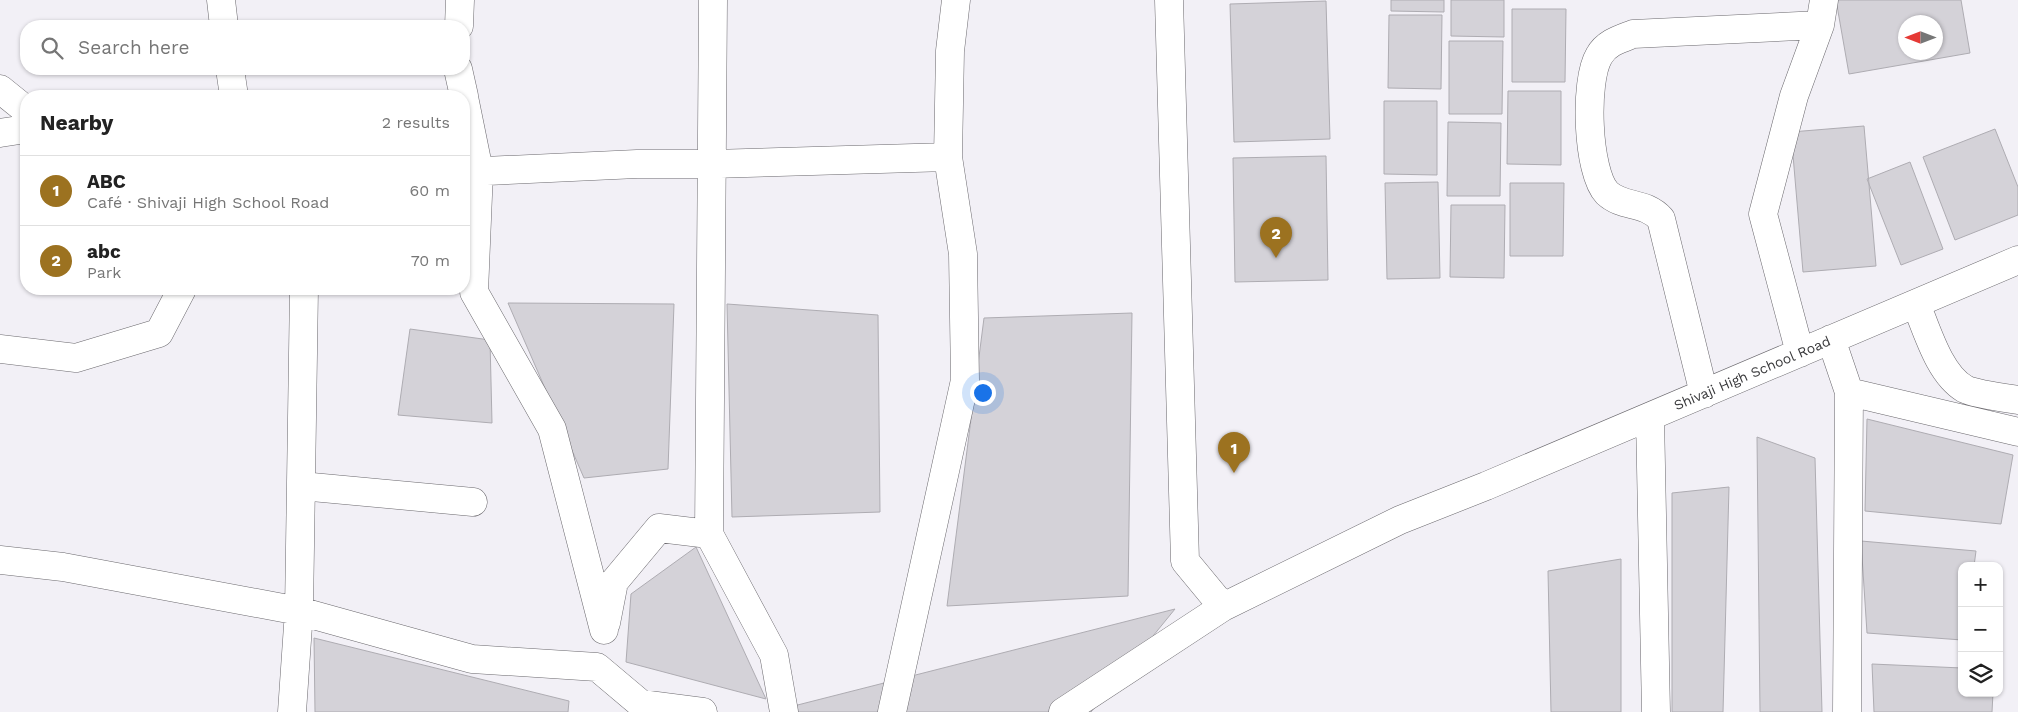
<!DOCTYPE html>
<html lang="en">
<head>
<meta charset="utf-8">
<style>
  :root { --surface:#fff; --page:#f2f2f2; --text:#222; --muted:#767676; --line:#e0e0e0; --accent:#9c7220 }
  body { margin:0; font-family:"Work Sans",sans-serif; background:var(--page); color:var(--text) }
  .controls { position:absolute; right:15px; bottom:15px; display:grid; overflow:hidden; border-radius:10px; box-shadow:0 1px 4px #0004 }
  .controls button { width:45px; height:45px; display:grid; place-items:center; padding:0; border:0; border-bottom:1px solid var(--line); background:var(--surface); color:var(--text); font:25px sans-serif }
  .compass { position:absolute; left:1898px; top:15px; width:45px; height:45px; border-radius:50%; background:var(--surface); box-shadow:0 1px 4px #0004; rotate:270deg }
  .you { position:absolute; left:982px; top:392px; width:18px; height:18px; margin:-12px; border:4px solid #fff; border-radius:50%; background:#1a73e8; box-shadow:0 0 0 8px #1a73e833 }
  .badge { display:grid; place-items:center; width:32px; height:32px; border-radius:50%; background:var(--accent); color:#fff; font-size:16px; font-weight:700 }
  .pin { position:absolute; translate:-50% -41px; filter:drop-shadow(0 1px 2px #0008) }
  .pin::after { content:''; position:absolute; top:26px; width:18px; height:15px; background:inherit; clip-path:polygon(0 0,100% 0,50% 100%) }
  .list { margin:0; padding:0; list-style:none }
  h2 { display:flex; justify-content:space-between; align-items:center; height:65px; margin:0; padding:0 20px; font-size:21px }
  h2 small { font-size:16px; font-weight:400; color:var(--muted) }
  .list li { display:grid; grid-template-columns:32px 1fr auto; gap:15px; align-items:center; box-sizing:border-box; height:70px; padding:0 20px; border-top:1px solid var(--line) }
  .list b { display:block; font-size:19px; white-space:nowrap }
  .list p { margin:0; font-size:16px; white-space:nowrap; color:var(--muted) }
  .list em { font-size:16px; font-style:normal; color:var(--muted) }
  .icon { flex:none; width:28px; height:28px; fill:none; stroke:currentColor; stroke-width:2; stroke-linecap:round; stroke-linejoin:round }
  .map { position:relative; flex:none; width:2018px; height:712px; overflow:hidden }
  .search { position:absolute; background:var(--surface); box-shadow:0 1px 4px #0004; left:20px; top:20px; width:450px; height:55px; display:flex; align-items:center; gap:12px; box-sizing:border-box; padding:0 18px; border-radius:20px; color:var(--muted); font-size:19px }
  .panel { position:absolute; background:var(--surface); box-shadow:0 1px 4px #0004; left:20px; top:90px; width:450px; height:205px; border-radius:20px }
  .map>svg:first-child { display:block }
</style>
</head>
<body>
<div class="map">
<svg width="2018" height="712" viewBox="0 0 2018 712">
  <rect width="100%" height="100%" fill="#f2f0f6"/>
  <path fill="#d4d2d8" stroke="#aeacb2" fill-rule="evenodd" d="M1391 0H1444V12L1391 11Z
    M1451 0H1504V37L1451 36Z
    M1836 0H1961L1970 53 1849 74ZM1906 22H1936V52H1906Z
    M1326 1 1330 139 1234 142 1230 4Z
    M1512 9H1566L1565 82H1512Z
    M1389 15H1442L1441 89 1388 88Z
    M1449 41H1503L1502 114H1449Z
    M1508 91H1561V165L1507 164Z
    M1384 101H1437V175L1384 174Z
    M1448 122 1501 123 1500 196H1447Z
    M1864 126 1876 266 1803 272 1791 132Z
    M1995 129 2018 187V215L1955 240 1923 157Z
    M1326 156 1328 280 1235 282 1233 158Z
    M1910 162 1943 249 1901 265 1867 179Z
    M1438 182 1440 278 1387 279 1385 183Z
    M1510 183H1564L1563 256H1510Z
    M1451 205H1505L1504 278 1450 277Z
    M508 303 674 304 668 469 584 478Z
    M727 304 878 315 880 512 732 517Z
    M1132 313 1128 596 947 606 984 318Z
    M410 329 490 340 492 423 398 415Z
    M1867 419 2013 455 2001 524 1865 511Z
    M1757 437 1815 458 1822 712H1760Z
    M1729 487 1723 712H1672V493Z
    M1861 541 1976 551 1974 566H1962V640L1867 633Z
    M696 547 766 699 626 662 631 594Z
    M1621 559V712H1551L1548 571Z
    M1175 609 1091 712H770Z
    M314 638 569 701 568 712H315Z
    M1872 664 1962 668V693H1993L1992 712H1874Z"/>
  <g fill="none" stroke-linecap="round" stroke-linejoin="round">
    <g stroke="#6b696e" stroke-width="29">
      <path id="minor" d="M221 0 224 26
        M1169 0 1185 561 1223 607
        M459 26 460 0
        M230 69 234 96
        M458 69 464 96
        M0 89 26 110
        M464 97 479 171 474 292 552 429 604 630
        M0 133 26 129
        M464 172 637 164H712L948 157
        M1916 304C1927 330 1939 374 1965 389 1975 394 2005 398 2018 400
        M1831 339 1849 392 2018 432
        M0 349 76 358 159 333 182 289
        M1800 353 1763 214 1794 96 1820 25 1824 0
        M1704 394 1661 219C1645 201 1623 208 1607 193 1587 172 1584 81 1599 56 1606 43 1620 39 1633 34L1820 25
        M1650 417 1656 712
        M301 486 473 502
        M709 534 713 0
        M0 560 63 567 299 611 472 659 597 667 641 704 703 712
        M606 623 614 582 659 528 709 534 774 655 784 712
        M292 712 299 611 304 289
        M892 712 965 380 963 254 948 157 950 51 956 0
        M1063 712 1223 607 1400 520 1486 486 2018 260
        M1847 712 1849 392"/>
    </g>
    <use href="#minor" stroke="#fff" stroke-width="28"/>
  </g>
  <g text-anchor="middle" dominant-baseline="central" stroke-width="4" stroke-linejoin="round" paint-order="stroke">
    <g font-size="14" fill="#39393b" stroke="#fff">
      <text transform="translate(1752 373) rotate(-23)">Shivaji High School Road</text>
    </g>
  </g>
</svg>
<div class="controls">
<button>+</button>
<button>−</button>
<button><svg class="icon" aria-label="layers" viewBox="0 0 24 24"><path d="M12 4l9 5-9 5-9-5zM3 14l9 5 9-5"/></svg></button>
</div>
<svg class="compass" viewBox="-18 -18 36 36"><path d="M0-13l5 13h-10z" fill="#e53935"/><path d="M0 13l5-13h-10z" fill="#767676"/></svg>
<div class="you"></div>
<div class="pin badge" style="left:1234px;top:473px">1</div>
<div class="pin badge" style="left:1276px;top:258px">2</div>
<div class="search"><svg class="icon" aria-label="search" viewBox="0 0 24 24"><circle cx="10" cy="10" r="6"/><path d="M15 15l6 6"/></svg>Search here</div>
<section class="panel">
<h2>Nearby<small>2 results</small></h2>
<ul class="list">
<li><span class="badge">1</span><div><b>ABC</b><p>Café · Shivaji High School Road</p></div><em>60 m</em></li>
<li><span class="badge">2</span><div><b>abc</b><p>Park</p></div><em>70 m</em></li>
</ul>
</section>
</div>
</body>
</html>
